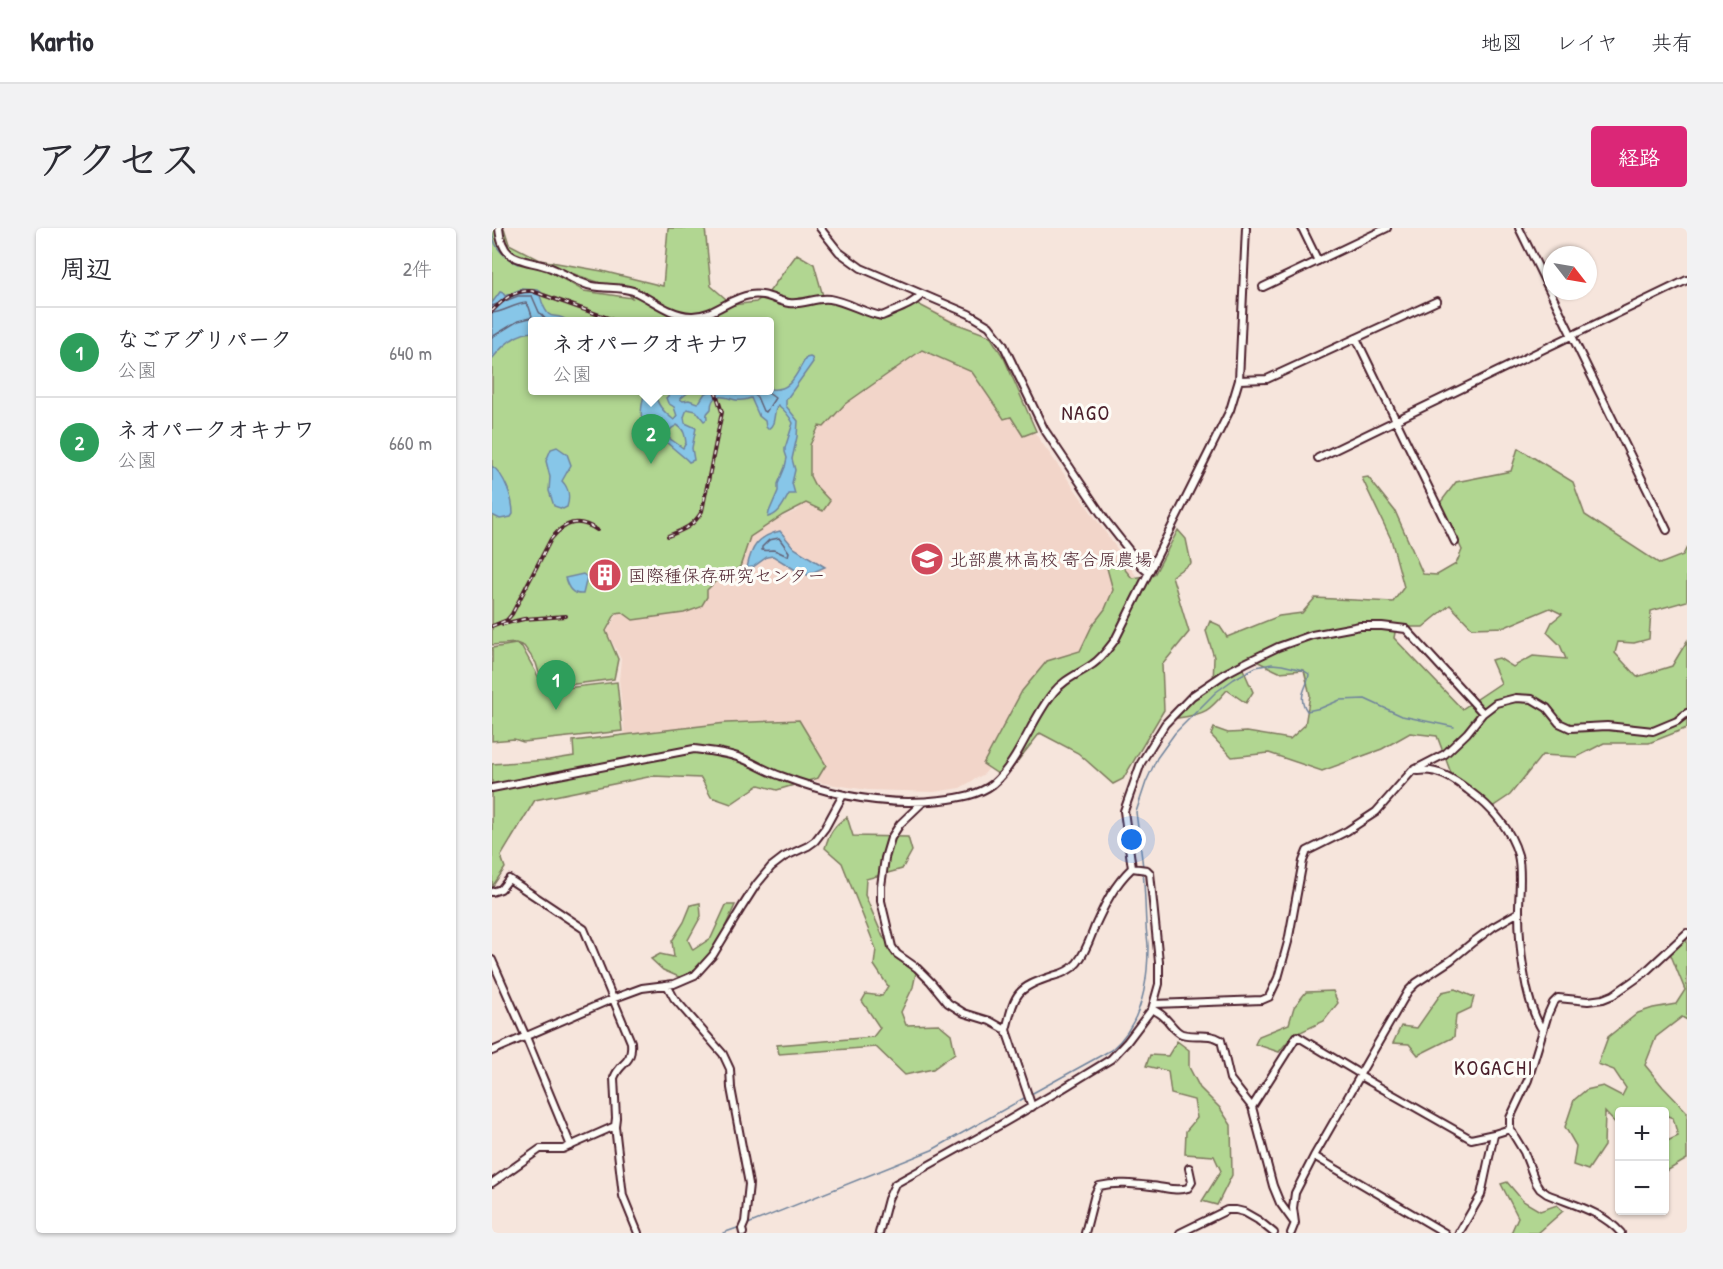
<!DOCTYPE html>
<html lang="ja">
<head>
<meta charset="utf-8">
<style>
  :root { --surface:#fff; --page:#f2f2f3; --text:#2b2b33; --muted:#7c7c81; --line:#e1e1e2; --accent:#db2777 }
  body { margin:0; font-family:"Patrick Hand","Klee One",sans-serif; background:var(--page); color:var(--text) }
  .controls { position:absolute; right:18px; bottom:18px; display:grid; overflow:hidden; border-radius:6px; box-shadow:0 2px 4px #0004 }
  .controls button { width:54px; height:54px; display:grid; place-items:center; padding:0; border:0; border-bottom:2px solid var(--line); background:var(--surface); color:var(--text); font:30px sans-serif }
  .compass { position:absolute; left:1051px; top:18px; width:54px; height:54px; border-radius:50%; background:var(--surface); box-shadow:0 2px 4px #0004; rotate:121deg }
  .you { position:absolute; left:640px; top:612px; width:21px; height:21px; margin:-15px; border:4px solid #fff; border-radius:50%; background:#1a73e8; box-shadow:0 0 0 9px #1a73e833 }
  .badge { display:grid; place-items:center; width:39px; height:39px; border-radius:50%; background:var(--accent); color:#fff; font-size:20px; font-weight:700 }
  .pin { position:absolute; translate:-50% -50px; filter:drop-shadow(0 2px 3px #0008) }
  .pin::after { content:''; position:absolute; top:32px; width:21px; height:18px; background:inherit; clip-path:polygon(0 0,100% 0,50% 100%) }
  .popup { position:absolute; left:36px; top:89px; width:246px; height:78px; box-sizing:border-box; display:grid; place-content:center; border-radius:6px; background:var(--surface); filter:drop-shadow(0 2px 4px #0005); font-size:20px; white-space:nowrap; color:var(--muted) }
  .popup b { font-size:22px; color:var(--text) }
  .popup::after { content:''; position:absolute; left:50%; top:100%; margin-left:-12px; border:12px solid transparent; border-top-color:var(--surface) }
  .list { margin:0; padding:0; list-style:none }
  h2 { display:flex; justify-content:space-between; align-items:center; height:78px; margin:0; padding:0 24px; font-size:26px }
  h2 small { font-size:20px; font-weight:400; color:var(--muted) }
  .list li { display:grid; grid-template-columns:39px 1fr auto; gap:18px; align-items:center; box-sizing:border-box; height:90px; padding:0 24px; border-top:2px solid var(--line) }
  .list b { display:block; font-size:22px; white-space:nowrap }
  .list p { margin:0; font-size:20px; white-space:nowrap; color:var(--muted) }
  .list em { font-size:20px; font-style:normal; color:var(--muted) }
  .map { position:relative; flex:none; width:1195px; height:1005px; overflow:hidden; border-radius:6px }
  header { display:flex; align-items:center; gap:36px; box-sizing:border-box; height:84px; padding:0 30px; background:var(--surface); border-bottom:2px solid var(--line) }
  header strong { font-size:28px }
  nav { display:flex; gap:33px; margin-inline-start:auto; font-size:21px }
  .intro { display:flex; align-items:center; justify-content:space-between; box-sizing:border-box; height:144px; padding:0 36px }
  h1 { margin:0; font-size:42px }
  .button { padding:15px 27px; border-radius:6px; background:var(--accent); color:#fff; font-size:21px; font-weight:700 }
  main { display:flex; gap:36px; padding:0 36px }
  aside { flex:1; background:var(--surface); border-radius:6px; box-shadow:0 2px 4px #0004 }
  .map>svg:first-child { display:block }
</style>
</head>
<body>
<header>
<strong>Kartio</strong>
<nav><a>地図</a><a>レイヤ</a><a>共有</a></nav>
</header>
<div class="intro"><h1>アクセス</h1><a class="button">経路</a></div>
<main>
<aside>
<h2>周辺<small>2件</small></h2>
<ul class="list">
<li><span class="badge" style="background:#2e9e5b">1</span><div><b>なごアグリパーク</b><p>公園</p></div><em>640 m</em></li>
<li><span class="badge" style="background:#2e9e5b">2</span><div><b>ネオパークオキナワ</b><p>公園</p></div><em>660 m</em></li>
</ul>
</aside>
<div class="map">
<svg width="1195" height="1005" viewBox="0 0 1195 1005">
  <rect width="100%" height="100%" fill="#f6e5dc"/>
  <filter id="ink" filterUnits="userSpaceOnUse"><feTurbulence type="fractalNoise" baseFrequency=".0167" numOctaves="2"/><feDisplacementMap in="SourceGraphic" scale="12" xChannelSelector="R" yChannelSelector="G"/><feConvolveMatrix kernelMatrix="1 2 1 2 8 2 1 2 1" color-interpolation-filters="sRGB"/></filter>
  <g filter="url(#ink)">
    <path fill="#f2d5c9" d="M432 78 486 104 531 188 645 349 642 366 512 523 492 546 468 560 442 564 376 562 331 555 292 543 135 530 127 452 129 431 115 404 129 379 202 377 233 345 243 317 264 300 306 282 319 256V217L357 140 398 88Z"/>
    <path fill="#b1d691" stroke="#7e7a5e" stroke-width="1.5" fill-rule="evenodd" d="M0 0H12L17 16 48 32 110 43 171 58 176 0H213L219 58 241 77 264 74 277 64 305 26 322 36 331 68 387 91 424 75 460 94 498 108 512 130 544 203 531 208 519 189 512 191 480 144 430 122 353 176 332 199 327 198 318 217V248L322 256 338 273 331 283 314 275 291 287 258 309 248 339 224 353 215 362V369L209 379 192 385 141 392 130 384 124 385 114 403 126 431 122 451 60 459 47 445 44 435 32 418 24 415 0 417ZM70 42 135 64 140 70 92 63 60 45ZM40 94H278V162H40Z
      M1026 220 1081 254 1093 287 1168 336 1191 327 1195 319V373L1159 383 1157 411 1142 415 1126 414 1123 425 1145 449 1180 438 1195 413V500L1157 515H1112L1085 529 1050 527 1018 567 1000 579 962 553 945 508 918 505 890 521 830 543 777 525 740 529 719 507 722 500 736 505 755 504 798 511 813 497 818 467 812 442 787 444 760 431 751 441 761 464 754 475 735 462C717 483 714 486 686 490L690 479 721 456 722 429 714 403 718 393 727 397 735 409 787 388 810 385 823 370 901 374 912 359 899 311 870 250 876 249 903 283 931 346 945 347 964 336 970 322 948 275 964 254 1019 243ZM958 377 980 400 1013 399 1058 380 1070 386 1060 394 1055 404 1068 417 1074 431 1041 428 1021 439 1007 430 999 432 1009 455 970 481 902 410 904 399H931Z
      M686 302 694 311 699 335 680 348 697 404 670 437 672 482 631 551 621 556 586 525 548 505 512 550 491 536 530 463 555 433 588 423 600 398 613 381 621 362 615 340 625 332 640 350 662 347Z
      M24 416 30 419 53 461 57 462 125 454 130 503 31 514 22 511 0 513V420Z
      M307 492 334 537 326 550 285 562 267 557 239 576 219 569 209 550 161 548 43 572 9 628 13 640 0 659V536L57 532 82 528 81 513 234 495Z
      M355 589 361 608 416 609 420 623 410 641 374 651 373 667 391 709 424 745 421 759 409 784 414 797 447 796 459 806 463 825 441 841 413 847 384 819 287 826 285 817 381 809 388 800 370 773 374 766 390 768 396 758 382 737 384 721 350 635 333 620C337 606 342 597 355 589Z
      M208 675 209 688 196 712 201 722 219 710 234 677H243L224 719 202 745 187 749 171 742 159 731 168 726 182 729 180 713 192 694 199 677Z
      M1195 706V792L1190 789 1164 809 1153 837 1171 859 1195 884V931L1173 944V914L1186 908 1181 890 1173 887 1172 884H1128L1127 899 1113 884 1112 918 1096 942 1081 937 1084 918 1073 899 1082 872 1094 862 1111 858 1130 868 1134 860 1122 842 1106 836 1116 809 1146 785 1161 780 1184 776 1193 762 1178 725 1181 713Z
      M963 761 982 769 979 780 964 787 962 809 926 827 917 816 901 815 909 798 925 800 950 764Z
      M841 763 846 775 832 793 800 808 787 824 763 816 767 808 797 796 802 779 814 764Z
      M685 813 697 822V839L708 860 728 880 739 897 740 947 725 977 710 973 729 943 722 928 693 926 694 903 705 890 702 872 679 866 676 843 654 838 658 827 676 828Z
      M1015 954 1031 973 1048 983 1065 977 1071 983 1046 1005H1019L1026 989 1009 956Z"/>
    <path fill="#87c6e8" stroke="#6f839c" stroke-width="1.5" fill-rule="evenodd" d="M29 61 46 62 49 64C48 73 48 66 50 74 58 96 62 83 76 93L40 94V104C24 105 10 118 0 131V75L8 64 11 65 13 68Z
      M318 129 320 130 321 134 294 172V178L306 193 305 209 300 231 303 242 300 255 303 266H297C292 275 287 287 276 289L277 284 286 263V256L293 239 295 230 293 224V220L301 195C298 189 291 181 286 177 280 185 285 196 276 201L274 199 273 193 267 188 259 170C254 172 246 173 240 171 230 168 219 165 219 181 216 185 214 184 215 191L212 193 204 183 195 181 192 189 193 195 204 200 200 220 202 232 197 234 194 231 174 214 169 199 165 198 157 201C145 191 150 179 152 166L149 163H165C161 174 174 186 182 192L185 188 182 179 176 175 174 170 181 163H198L188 171 191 173 197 172 205 175 208 173 213 165 220 163 278 162V161C300 164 304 145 314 130ZM185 197C192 201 193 207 194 215L191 220 177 210 175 206 180 200Z
      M65 219 75 226 79 237 70 253C77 260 78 270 75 279L71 281 62 278 57 263 58 249 54 233 59 221Z
      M0 238C13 247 21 271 21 286L19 289 8 291 0 287Z
      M288 303 302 320 333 339 315 347 305 343 281 328 275 329 261 339 255 340C259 319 266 308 288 303Z
      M91 346 95 349 91 366C80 367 76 360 73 350Z"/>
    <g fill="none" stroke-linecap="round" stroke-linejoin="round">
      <path stroke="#626277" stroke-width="1.5" d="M0 78 26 68H40L47 84 56 94
        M0 85C12 84 22 76 34 75L37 79 40 88 38 90 26 93 0 109
        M236 162 245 166H262L265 169 271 183 274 184 283 170 272 162
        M287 310 297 324 296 328C291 327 287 323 281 322 277 322 274 323 270 322V319L277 312Z"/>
      <path stroke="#6f839c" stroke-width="1.5" d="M0 0C0 18 11 29 26 36
        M651 639 644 584 654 554 665 530 683 505 724 464 742 451 764 439 780 436 790 437 811 442 817 446C816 460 804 467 815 483L829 480 848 472 873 471 910 488 962 499
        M539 866 619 822C648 798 656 756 656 719 656 712 654 704 654 696 653 679 653 661 651 644
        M256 996 440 922 534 869
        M231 1005 248 999"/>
      <g stroke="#4a1f2b" stroke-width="10">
        <path id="minor" d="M7 0C10 37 33 30 59 40 72 45 85 55 100 58 114 61 127 58 141 63 160 71 177 87 199 88 221 89 237 70 258 67 273 64 284 73 297 75 311 77 324 69 338 71 356 74 372 85 390 88 403 82 421 77 430 66
          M328 0 347 24 369 40 477 86 497 98 511 116 552 201 614 293 651 340 656 344
          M810 0 826 33
          M1027 0 1175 302
          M771 59 895 0
          M864 110 963 314
          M747 152 775 151 945 73
          M826 230 1195 52
          M926 543C945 540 962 551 976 562 998 578 1018 599 1026 627 1030 644 1027 664 1027 682 1027 716 1032 774 1051 803
          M0 560 202 521C219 523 236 525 251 531 264 536 276 544 289 548 339 567 395 579 449 572 467 570 487 567 501 556 527 534 539 491 561 465 572 451 587 446 601 436 610 430 616 421 623 412L738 182 747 152 754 0
          M431 574 408 596 399 610 393 630 389 658V673L400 719 405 726 425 740 439 754 456 775 472 785 498 793 514 802 540 879
          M640 640 632 583 649 535 673 496 700 468 734 445 753 435 786 419 820 407 868 398H890L914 401 991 485
          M0 664 9 661 17 651 92 701 139 814C141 837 128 833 122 850L124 890 123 898 131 968 146 1005
          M0 732 34 809 79 918
          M175 757 182 770 231 826 238 841 239 860 257 956 253 994 250 1001 251 1005
          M662 776 770 772 777 769 786 750 796 714 811 633 815 623 855 603 884 584 920 543 953 526 975 505 991 485 1004 475 1024 470 1040 471 1055 480 1067 495 1078 500 1115 498 1161 503 1185 493 1195 485
          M660 781C664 783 669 786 672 789 678 794 683 804 690 806 703 810 716 804 729 812L738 851 760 879 781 958 788 975 801 993
          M0 823 120 771 150 760 182 756 203 747 221 727 250 679 264 657 279 639 292 629 316 618 323 613 333 600 351 567
          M868 848 979 911 1002 906 1018 901
          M760 879 805 808 868 846
          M822 928 953 1005
          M0 955 48 921H71L123 898
          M387 1005 396 971 403 956 489 908 570 861 619 831 635 814 660 781 667 756V734L658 645 655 642 640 640C622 657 613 676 603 698 598 711 594 724 585 735 578 743 570 746 561 748 523 760 523 766 514 802
          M593 1005 603 966 607 958C624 954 642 956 659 958 672 959 684 964 696 960L700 954 697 940
          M688 1005 735 982H744L752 984 766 992 782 1005
          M799 1005 803 995 801 980 803 965 822 928 868 848V846L916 763 924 755 959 732 981 714 1001 699 1027 684
          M967 1005 989 967 1002 906
          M1129 1005C1110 983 1081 977 1055 966L1048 961 1044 955 1032 924 1018 901V890L1036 852 1056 786 1061 775 1066 770 1096 773 1111 771 1121 767 1151 746 1195 705"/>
      </g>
      <use href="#minor" stroke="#fdfcf7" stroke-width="6"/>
      <g stroke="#4a1f2b" stroke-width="4">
        <path id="rail" d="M0 83C12 71 22 62 40 63L127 94
          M176 308C191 302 202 298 210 283L230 184 223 162
          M11 396 32 391 74 388
          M0 398 15 392 20 386 59 311C73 294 86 289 105 302"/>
      </g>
      <use href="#rail" stroke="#fdfcf7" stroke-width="1.5" stroke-dasharray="4.5" stroke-linecap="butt"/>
    </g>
  </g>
  <defs>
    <g id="school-disc" transform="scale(1.725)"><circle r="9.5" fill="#d1495b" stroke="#fdfcf7"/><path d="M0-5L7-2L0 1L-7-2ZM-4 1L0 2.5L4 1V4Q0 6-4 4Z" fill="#fff"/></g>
    <g id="building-disc" transform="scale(1.725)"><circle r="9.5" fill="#d1495b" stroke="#fdfcf7"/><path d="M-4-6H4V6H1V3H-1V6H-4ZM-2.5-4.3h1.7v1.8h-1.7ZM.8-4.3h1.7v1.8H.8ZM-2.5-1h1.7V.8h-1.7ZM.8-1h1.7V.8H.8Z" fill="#fff"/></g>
  </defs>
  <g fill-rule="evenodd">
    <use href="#school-disc" x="435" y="331"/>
    <use href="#building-disc" x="113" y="347"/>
  </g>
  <g text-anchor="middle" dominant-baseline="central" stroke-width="6" stroke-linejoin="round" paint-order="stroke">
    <g font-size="18" fill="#4a1f2b" stroke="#fdfcf7" text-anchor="start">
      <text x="458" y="331">北部農林高校 寄合原農場</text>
      <text x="136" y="347">国際種保存研究センター</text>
    </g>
    <g font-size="21" letter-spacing="1.5" fill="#4a1f2b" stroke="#fdfcf7">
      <text x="594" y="184">NAGO</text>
      <text x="1002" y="839">KOGACHI</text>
    </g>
  </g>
</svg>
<div class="controls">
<button>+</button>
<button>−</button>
</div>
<svg class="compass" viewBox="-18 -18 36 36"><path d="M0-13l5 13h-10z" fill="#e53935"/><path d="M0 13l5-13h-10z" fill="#7c7c81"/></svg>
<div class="you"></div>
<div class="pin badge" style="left:64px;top:482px;background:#2e9e5b">1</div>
<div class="pin badge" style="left:159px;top:236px;background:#2e9e5b">2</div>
<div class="popup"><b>ネオパークオキナワ</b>公園</div>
</div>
</main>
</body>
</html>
